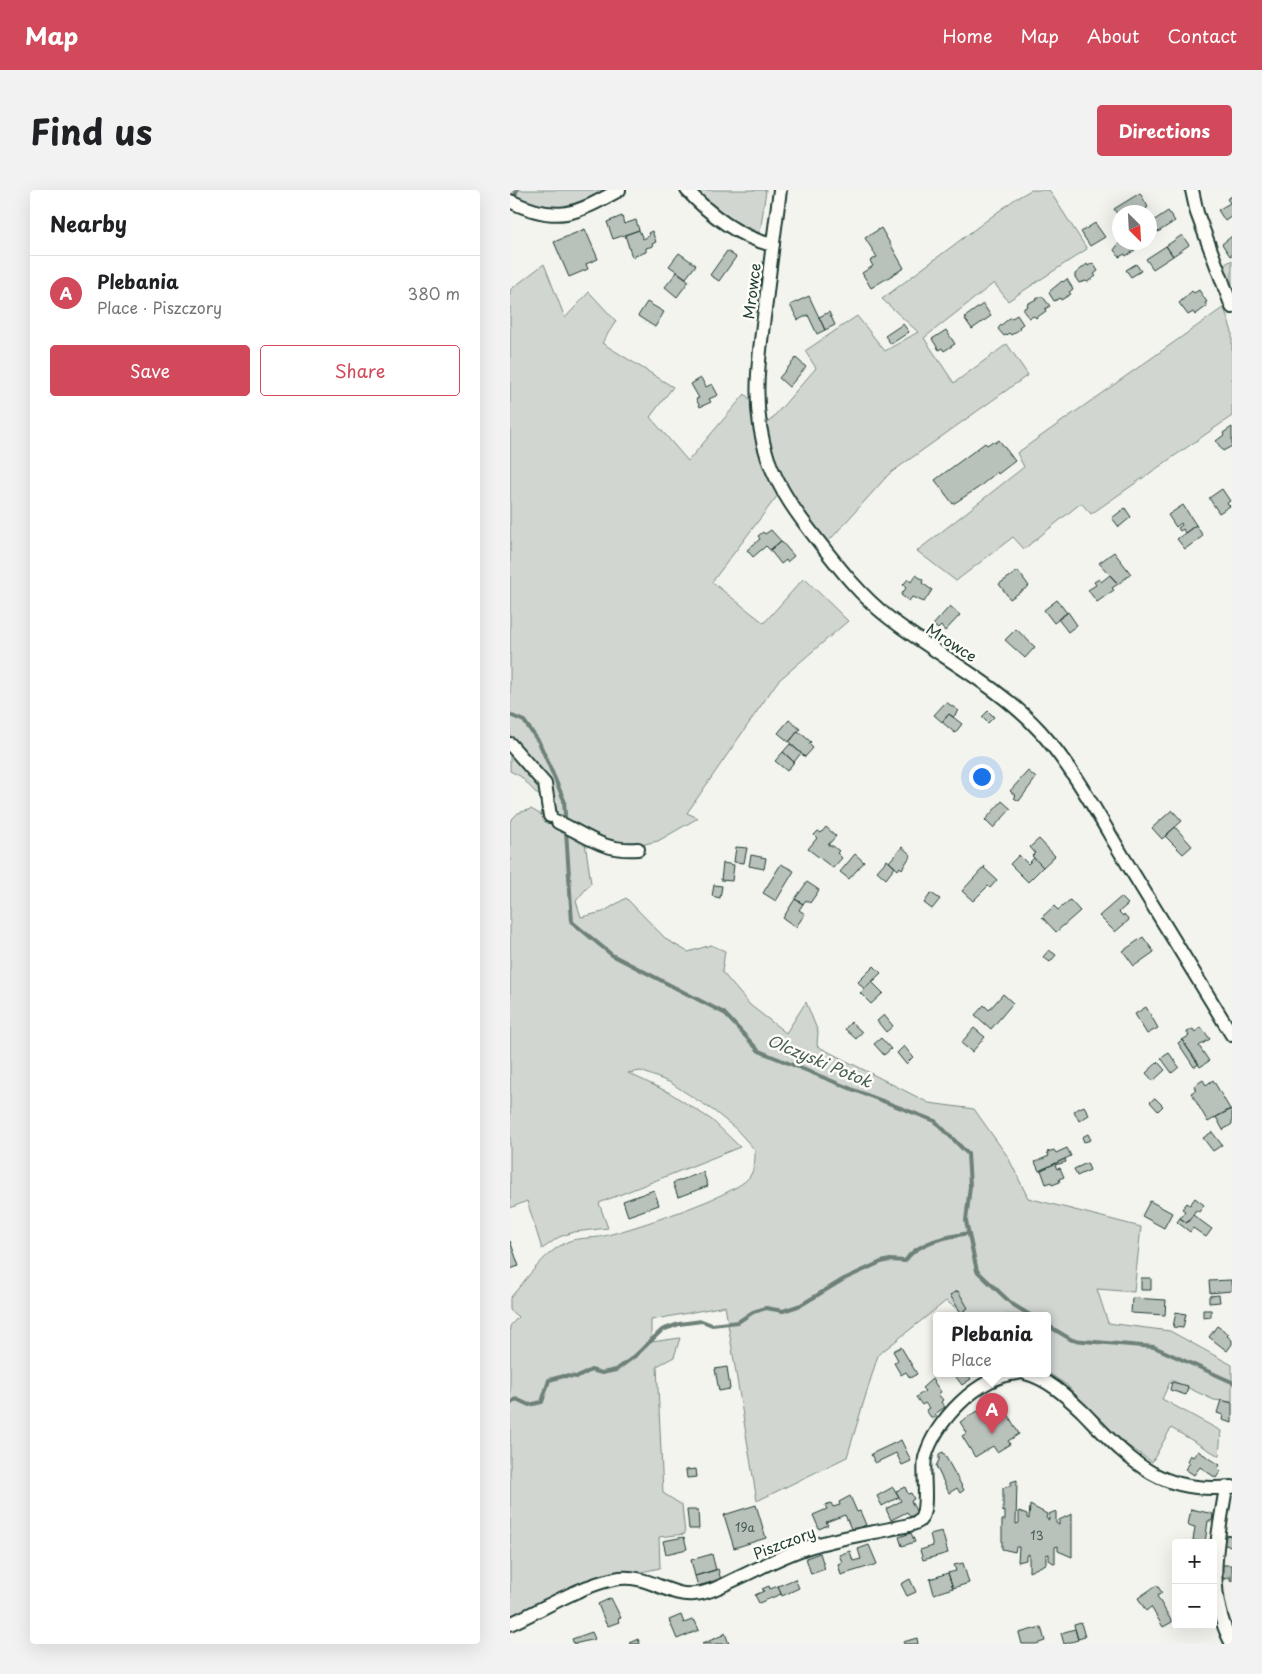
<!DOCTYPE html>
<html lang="en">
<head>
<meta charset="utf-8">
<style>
  :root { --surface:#fff; --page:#f2f2f2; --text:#202124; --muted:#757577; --line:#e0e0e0; --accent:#d1495b }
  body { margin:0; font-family:"Playpen Sans",sans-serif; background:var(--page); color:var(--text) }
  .controls { position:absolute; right:15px; bottom:15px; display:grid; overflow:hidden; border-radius:5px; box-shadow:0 5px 20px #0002 }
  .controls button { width:45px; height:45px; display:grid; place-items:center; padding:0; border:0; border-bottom:1px solid var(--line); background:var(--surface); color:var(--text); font:25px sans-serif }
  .compass { position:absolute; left:602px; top:15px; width:45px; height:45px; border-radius:50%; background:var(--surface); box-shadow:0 5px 20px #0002; rotate:156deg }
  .you { position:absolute; left:471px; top:586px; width:18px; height:18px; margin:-12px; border:4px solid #fff; border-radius:50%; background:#1a73e8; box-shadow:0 0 0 8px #1a73e833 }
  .badge { display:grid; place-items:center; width:32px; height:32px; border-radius:50%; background:var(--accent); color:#fff; font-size:16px; font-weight:700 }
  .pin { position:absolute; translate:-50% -41px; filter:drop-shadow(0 1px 2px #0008) }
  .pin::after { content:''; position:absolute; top:26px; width:18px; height:15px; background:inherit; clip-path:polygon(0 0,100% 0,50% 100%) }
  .popup { position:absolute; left:423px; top:1122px; width:118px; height:65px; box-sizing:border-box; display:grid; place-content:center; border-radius:5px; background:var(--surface); filter:drop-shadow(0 1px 4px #0005); font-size:16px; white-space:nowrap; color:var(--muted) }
  .popup b { font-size:19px; color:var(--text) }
  .popup::after { content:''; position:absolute; left:50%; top:100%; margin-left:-10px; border:10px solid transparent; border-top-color:var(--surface) }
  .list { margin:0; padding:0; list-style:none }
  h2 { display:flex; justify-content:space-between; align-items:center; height:65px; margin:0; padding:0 20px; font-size:21px }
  h2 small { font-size:16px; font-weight:400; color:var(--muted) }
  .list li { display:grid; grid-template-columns:32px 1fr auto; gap:15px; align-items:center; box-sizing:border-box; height:75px; padding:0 20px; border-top:1px solid var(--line) }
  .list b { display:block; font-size:19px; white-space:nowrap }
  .list p { margin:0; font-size:16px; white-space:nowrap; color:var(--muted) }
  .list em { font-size:16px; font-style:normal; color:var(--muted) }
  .actions { display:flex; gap:10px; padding:15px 20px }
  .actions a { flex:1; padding:11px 0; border:1px solid var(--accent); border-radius:5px; text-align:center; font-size:18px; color:var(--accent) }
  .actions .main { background:var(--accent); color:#fff }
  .map { position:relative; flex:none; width:722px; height:1454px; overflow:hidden; border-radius:5px }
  header { display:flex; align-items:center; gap:30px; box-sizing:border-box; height:70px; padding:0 25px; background:var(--accent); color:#fff }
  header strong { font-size:24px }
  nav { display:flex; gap:28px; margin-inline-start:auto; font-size:18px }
  .intro { display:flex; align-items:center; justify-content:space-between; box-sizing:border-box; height:120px; padding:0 30px }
  h1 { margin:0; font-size:35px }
  .button { padding:12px 22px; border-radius:5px; background:var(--accent); color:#fff; font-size:18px; font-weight:700 }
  main { display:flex; gap:30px; padding:0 30px }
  aside { flex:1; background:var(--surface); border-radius:5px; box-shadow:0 5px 20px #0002 }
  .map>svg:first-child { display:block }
</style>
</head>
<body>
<header>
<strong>Map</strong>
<nav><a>Home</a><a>Map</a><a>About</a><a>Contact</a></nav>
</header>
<div class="intro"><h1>Find us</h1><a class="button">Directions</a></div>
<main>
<aside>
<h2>Nearby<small></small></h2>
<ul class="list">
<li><span class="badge">A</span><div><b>Plebania</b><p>Place · Piszczory</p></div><em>380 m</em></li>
</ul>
<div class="actions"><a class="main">Save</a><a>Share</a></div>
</aside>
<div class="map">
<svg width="722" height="1454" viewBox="0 0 722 1454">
  <rect width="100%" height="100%" fill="#f4f4ef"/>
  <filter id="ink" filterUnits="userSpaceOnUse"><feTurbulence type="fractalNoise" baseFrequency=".02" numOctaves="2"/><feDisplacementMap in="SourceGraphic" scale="10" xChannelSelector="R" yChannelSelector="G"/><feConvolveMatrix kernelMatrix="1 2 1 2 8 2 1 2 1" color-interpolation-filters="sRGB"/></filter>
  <g filter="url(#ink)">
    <path fill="#d1d6d1" stroke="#788a82" d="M0 0H98C81 8 59 23 40 20 26 18 12 9 0 3Z
      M186 0H256L250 43 218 28Z
      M521 0H539L577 59 498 111 484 93 414 148 444 193 497 154 518 185 379 284 318 352 274 297 202 392 254 433 294 388 338 431 268 491 177 623 188 628 148 651 118 658 97 654 44 625 36 591 0 548V100L34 74 55 128 79 102 106 131 92 153 163 197 140 227 178 271 235 204 259 232 306 178 295 161 347 126 375 161 408 142 372 109 505 9Z
      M722 70V102L712 76Z
      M714 117 722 142V226L581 324 571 313 514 359 503 347 446 391 407 361 514 277 507 263Z
      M0 560 29 591 33 604 28 605 10 586 0 581Z
      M21 619 35 627 52 642 75 652 81 693 66 711 71 727 93 722 116 708 157 750 178 762 201 755 215 761 212 782 240 815 276 843 296 812 308 842 307 856 419 913 464 919 498 967 518 1008 631 1037 624 1102 587 1099 598 1133 660 1141 722 1175V1212L704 1210 661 1190 652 1209 711 1241 709 1266 661 1238 642 1272 595 1240 557 1195 537 1182V1125H456L436 1111 368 1165 337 1267 247 1311 215 1116 141 1130V1152L170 1148 164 1167 147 1176 153 1303 172 1315 175 1344 149 1347 150 1378 76 1394 0 1429V1136L8 1127 0 1120V1108C17 1089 33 1063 57 1052 67 1047 82 1049 94 1046 119 1040 229 1005 240 986 245 978 245 969 245 960L226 939 204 921 161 893 131 881 118 883 160 903 202 930 230 957 89 1013 98 1038 64 1042 49 1047 32 1059 17 1011 0 1018V631L8 623Z"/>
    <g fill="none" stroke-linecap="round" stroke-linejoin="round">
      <path stroke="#6e8179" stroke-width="4" d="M3 10 7 0
        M0 525 14 531 29 552 54 610 62 732 102 765 214 823 249 861 344 900 425 931 458 964 460 996 456 1031 467 1081 502 1114 520 1125
        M537 1135 562 1150 644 1157 722 1192
        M0 1214 6 1209 19 1215 32 1212 39 1190 54 1186 68 1187 81 1180 92 1183 106 1180 125 1166 152 1140 169 1134 192 1131 202 1135 228 1132 243 1122 256 1118 273 1121 291 1115 334 1089 371 1072 380 1070 395 1071C408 1051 437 1047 459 1043"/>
    </g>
    <path fill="#b9c1bb" stroke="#1f3d34" d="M630 3 638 17 636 18 637 20 632 22H622L619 18 610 22 608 25 604 19Z
      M722 6V22L721 23 722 26 715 31 708 20 720 13 717 9Z
      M658 21 665 31 648 42 647 41 642 44 640 41V33Z
      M112 26 114 34 126 30 129 40 103 49 97 32Z
      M585 33 595 47 580 56 571 42Z
      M371 38 394 78 361 98 352 83 363 76 360 71 367 67 355 48Z
      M75 39 88 69 76 74 78 79 59 87 44 52Z
      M129 40 133 49 139 46 138 43 142 41 146 52 142 54 143 56 136 58V62L122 67 115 45Z
      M672 45 679 55 663 66 656 56Z
      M722 46V65L720 66 712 54Z
      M610 52H626L628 55 623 58 625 60 616 66 615 64 609 67 604 60Z
      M656 56 663 66 643 79 636 69Z
      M217 61 226 67 209 91 200 85Z
      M169 63 186 75 176 88 159 76Z
      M583 73 588 81 584 84 586 86 577 92 576 91 569 93 565 87V84L577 74 578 76Z
      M626 74 631 81 621 87 616 80Z
      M167 82 179 91 167 107 155 97Z
      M557 89 563 99 559 102 561 104 551 110 550 108 544 111 539 103 540 101 552 91 553 92Z
      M689 100 697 112 695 113 697 116 685 125 683 122 678 125 669 113 682 101 684 103Z
      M299 106 315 140 307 144 298 125 288 130 280 115Z
      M532 106 540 116 535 119 536 121 526 128 524 126 519 128 514 122V118L518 116 517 114Z
      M137 112 154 122 145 137 128 126Z
      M473 114 481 126 462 139 455 129 457 128 455 127Z
      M319 122 325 135 315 140 309 127Z
      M507 125 513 134 509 137 510 139 501 145 499 143 494 146 488 139 490 136 501 127 502 128Z
      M393 134 399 142 381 154 375 146Z
      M436 140 445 154 434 161 432 158 429 160 422 149Z
      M286 168 296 177 279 197 269 188Z
      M191 188 196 197 202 194 208 205 199 209 201 212 190 217 186 209 189 208 181 194Z
      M722 237V256L713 261 706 251 714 245 713 243Z
      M489 250 505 271 488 284 487 282 468 298 443 314 425 290 475 253 477 255 483 251 485 253Z
      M712 299 720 311 717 313 720 316 709 323 699 308Z
      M673 315 686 335 675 343 673 339 670 341 668 338 672 335 671 333 666 337 658 325Z
      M615 318 621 327 609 337 602 328Z
      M686 335 693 346 675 359 667 349Z
      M261 340 271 351 260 360 256 356 243 367 237 360 250 349 248 346 253 342 255 344Z
      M271 351 284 366 277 372 276 370 271 374 260 360Z
      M604 362 621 384 608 394 589 373Z
      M508 381 519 396 500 409 489 394Z
      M406 385 413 390 412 393 422 400 414 412 402 407 399 411 391 405 396 398 393 395 398 389 401 392Z
      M600 385 608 394 602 398 604 400 587 412 578 400 586 395 584 392 589 389 591 392Z
      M547 410 557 423 544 433 534 420Z
      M440 416 450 425 435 441 431 436 428 439 423 435Z
      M558 422 567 435 558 442 548 429Z
      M506 439 525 457 515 468 495 450Z
      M436 512 449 521 443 527 439 524 432 532 424 525Z
      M478 521 484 527 478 533 472 527Z
      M439 524 452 534 445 543 432 532Z
      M279 530 290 539 279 552 268 543Z
      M288 541 301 552 299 554 303 558 295 567 279 552Z
      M280 554 291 563 284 572 273 562Z
      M273 562 284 572 277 581 265 571Z
      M518 581 526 588 509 611 504 608 506 606 500 601Z
      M492 611 501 619 483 638 475 630Z
      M662 620 672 631 652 649 642 638Z
      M316 637 326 646 318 655 321 656H323L329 661 327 663 332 668 323 678 298 659 307 648 304 645 308 641 311 643Z
      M665 637 682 656 673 664 655 646Z
      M529 649 545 666 533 677 522 666 525 663 520 657Z
      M226 657 237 658 234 673 224 672Z
      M392 657 401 665 392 679 390 677 388 680 379 672Z
      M345 664 354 672 339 689 330 682Z
      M241 665 256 668 254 679 239 676Z
      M509 665 518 674 524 668 533 677 518 692 500 674Z
      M377 670 385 677 376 689 367 681Z
      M213 673 224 675 222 691 211 690Z
      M271 674 284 681 266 711 253 703Z
      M475 676 474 678 487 690 480 698 478 696 463 711 452 701Z
      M297 692 309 700 300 713 296 710 293 714 285 709Z
      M204 695 212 696 210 708 202 706Z
      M421 703 430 709 422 719 414 713Z
      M611 707 618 714 609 722 613 726 614 724 619 730 605 742 589 726Z
      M285 709 293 714 289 720 295 724 286 737 273 728Z
      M560 710 570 721 546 742 532 727 544 716 548 720Z
      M633 747 644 762 624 776 613 761Z
      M539 760 546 765 540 772 533 767Z
      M364 776 371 783 354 799 348 792Z
      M365 789 366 790 363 793 373 803 361 814 350 803Z
      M493 804 503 813 481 839 465 825 474 815 479 820Z
      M636 817 648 838 637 844 625 824Z
      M374 825 383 836 376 842 367 831Z
      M341 832 352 842 346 849 335 839Z
      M691 837 700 849 689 856 699 871 690 877 672 850 679 846 677 842 683 839 685 842Z
      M464 838 475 847 462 862 451 853Z
      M371 848 381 859 374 865 364 854Z
      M672 850 689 874 684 877 668 853Z
      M394 856 403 867 396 874 387 863Z
      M659 863 669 877 662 883 651 868Z
      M648 872 655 880 643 891 636 883Z
      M693 890 696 895 703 890 720 919 698 932 681 903 686 900 684 896Z
      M645 908 653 916 648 921 640 912Z
      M574 916 579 925 569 931 564 921Z
      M722 919V934L713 940 706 927Z
      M702 942 712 955 703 961 693 948Z
      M578 944 581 950 574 952 572 947Z
      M557 958 561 966 529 981 525 972 539 966 537 962 544 960 546 963Z
      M555 969 556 972 545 975 547 979 550 978 554 987 549 989 550 992 542 995 541 992 536 994 531 980Z
      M577 973 580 980 567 986 564 979Z
      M193 982 198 996 168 1007 163 993Z
      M144 1000 149 1015 118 1026 113 1011Z
      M685 1008 694 1015 689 1022 686 1020 677 1033 670 1028 675 1021 672 1019 677 1013 680 1015Z
      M640 1011 662 1023 654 1038 632 1026Z
      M683 1025 702 1039 696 1047 683 1038 680 1042 667 1032 670 1028 677 1033Z
      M0 1051 9 1076 0 1079Z
      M631 1088H641V1100H631Z
      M721 1090V1101L700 1103 699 1091Z
      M448 1101 458 1118 451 1123 440 1105Z
      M709 1105 710 1112 699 1113V1106Z
      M622 1108 656 1110 655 1125 621 1123Z
      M693 1120H701V1127L693 1128Z
      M666 1122 676 1124 673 1138 663 1137Z
      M707 1136 719 1144 717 1146 722 1150V1154L717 1161 699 1147Z
      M391 1157 407 1184 400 1188 396 1182 391 1185 384 1173 388 1170 383 1161Z
      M217 1177 220 1199 209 1201 205 1179Z
      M443 1183H457L461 1189 452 1195Z
      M422 1189 431 1202 428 1204 433 1210 431 1212 435 1217 425 1224 427 1226 422 1229 416 1220 419 1218 415 1213 412 1215 406 1207 415 1201 412 1198Z
      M662 1192 678 1196 676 1205 660 1200Z
      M711 1210 722 1213V1233L712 1230 713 1225 707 1223Z
      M468 1221 475 1232 490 1222 497 1223 509 1244 498 1251 500 1254 487 1262 483 1256 465 1267 452 1246 457 1243 450 1232Z
      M391 1250 401 1271 392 1275 386 1263 365 1273 361 1264Z
      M688 1261 710 1275 708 1278 711 1281 706 1288 690 1277 684 1285 675 1279 680 1273 677 1271 680 1265 683 1267Z
      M433 1262 454 1300 450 1303 447 1298 439 1303 426 1276 429 1270V1264Z
      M186 1279 187 1287 177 1288 176 1280Z
      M507 1290 506 1334 509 1333V1321L517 1324V1328L519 1329 520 1315 537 1324 536 1328 539 1330V1324L546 1321V1333L549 1335V1330L562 1324V1367L548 1361V1356L545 1357V1374L539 1370V1364L536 1365V1374L519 1382V1364L516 1366V1370L508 1372 509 1357H506L505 1362 492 1359V1330H495V1321L493 1322V1298L501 1295V1292Z
      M383 1297 389 1307 372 1316 367 1306Z
      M395 1297 398 1304 401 1303 404 1309 401 1311 407 1323 400 1327 397 1322 381 1330 376 1319 391 1311 386 1301Z
      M340 1306 347 1322 350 1321 356 1335 342 1341 335 1325 316 1332 318 1335 309 1339 303 1325 317 1319 315 1315 321 1313 323 1317 330 1315 329 1312Z
      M246 1315 256 1348 224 1358 214 1325Z
      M681 1319 703 1324 702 1331H698L695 1353 683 1350 685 1337 678 1335Z
      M177 1320H188L189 1339H179Z
      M432 1341 438 1363 413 1370 410 1360 423 1356 420 1344Z
      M401 1343 405 1352 392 1356 389 1347Z
      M715 1345 722 1346V1356L714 1355Z
      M174 1347 177 1359 156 1364 153 1351Z
      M359 1355 367 1374 331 1385 328 1374 332 1372 329 1365 340 1361 343 1371 351 1369 348 1359Z
      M310 1363 315 1379 301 1384 296 1368Z
      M202 1364 206 1380 185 1386 181 1370Z
      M453 1373 459 1393 443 1398 438 1383 446 1381 444 1375Z
      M711 1375H722V1391H720V1387H717V1389L710 1388Z
      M208 1379 211 1390 188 1396 185 1386Z
      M438 1383 443 1398 424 1404 420 1389Z
      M285 1389 289 1398 272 1406 268 1396Z
      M400 1389 406 1402 397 1406 391 1394Z
      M647 1395 652 1403 647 1406 662 1432 653 1437 641 1417 636 1421 628 1408Z
      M259 1396 260 1399 268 1396 271 1404 249 1413 245 1405 254 1401 252 1399Z
      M101 1408 111 1428 108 1429 109 1432 98 1436 97 1434H96L88 1414Z
      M171 1425 174 1433 182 1430 185 1431 189 1440 167 1449 159 1430Z
      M571 1433 575 1447 568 1449 564 1435Z
      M531 1437 535 1451 526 1454H512L509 1443Z
      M565 1439 568 1450 554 1454 551 1443Z
      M82 1442 85 1449 64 1454 62 1449Z
      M215 1443 219 1454H192L213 1445Z
      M407 1448 408 1454H394L393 1452Z
      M128 1449 130 1454H120L119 1453Z"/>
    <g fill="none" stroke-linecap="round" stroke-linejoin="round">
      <g stroke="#1f3d34" stroke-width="16">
        <path id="minor" d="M177 0C199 24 230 48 263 55
          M270 0C265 37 260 75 256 112 249 165 240 217 258 269 269 300 289 327 309 352 330 379 351 406 378 427 428 466 487 494 530 541 563 578 587 623 612 665 649 725 686 785 722 845
          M682 0 687 23 722 117
          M0 11C47 34 66 24 109 0
          M0 554 35 594 40 626
          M48 632C77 646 94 662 128 659
          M515 1183C538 1189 555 1205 572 1221 619 1269 648 1305 722 1297
          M716 1298C707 1352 695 1402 722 1454
          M0 1434C34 1419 67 1397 104 1389 136 1382 158 1407 184 1404 199 1403 213 1395 226 1389 252 1377 279 1362 306 1355 330 1348 355 1344 380 1339 388 1337 402 1336 409 1331 420 1321 412 1283 415 1268 424 1232 469 1185 508 1183"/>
      </g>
      <use href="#minor" stroke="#fdfcf7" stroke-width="12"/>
    </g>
  </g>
  <g text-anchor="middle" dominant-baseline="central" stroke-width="5" stroke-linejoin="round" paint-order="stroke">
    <g font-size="12" fill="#465e56">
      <text x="235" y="1337">19a</text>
      <text x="527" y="1345">13</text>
    </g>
    <g font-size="15" fill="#1f3d34" stroke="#fdfcf7">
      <text transform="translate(241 101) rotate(-83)">Mrowce</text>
      <text transform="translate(442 452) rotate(33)">Mrowce</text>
      <text transform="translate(274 1352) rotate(-21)">Piszczory</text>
    </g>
    <g font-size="16" font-style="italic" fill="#475f56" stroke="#fdfcf7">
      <text transform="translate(310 870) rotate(23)">Olczyski Potok</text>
    </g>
  </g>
</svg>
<div class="controls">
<button>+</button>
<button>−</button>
</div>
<svg class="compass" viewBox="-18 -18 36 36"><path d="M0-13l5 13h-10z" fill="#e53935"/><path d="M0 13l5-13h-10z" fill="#757577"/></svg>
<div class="you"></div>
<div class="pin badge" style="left:482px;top:1244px">A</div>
<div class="popup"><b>Plebania</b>Place</div>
</div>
</main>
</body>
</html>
